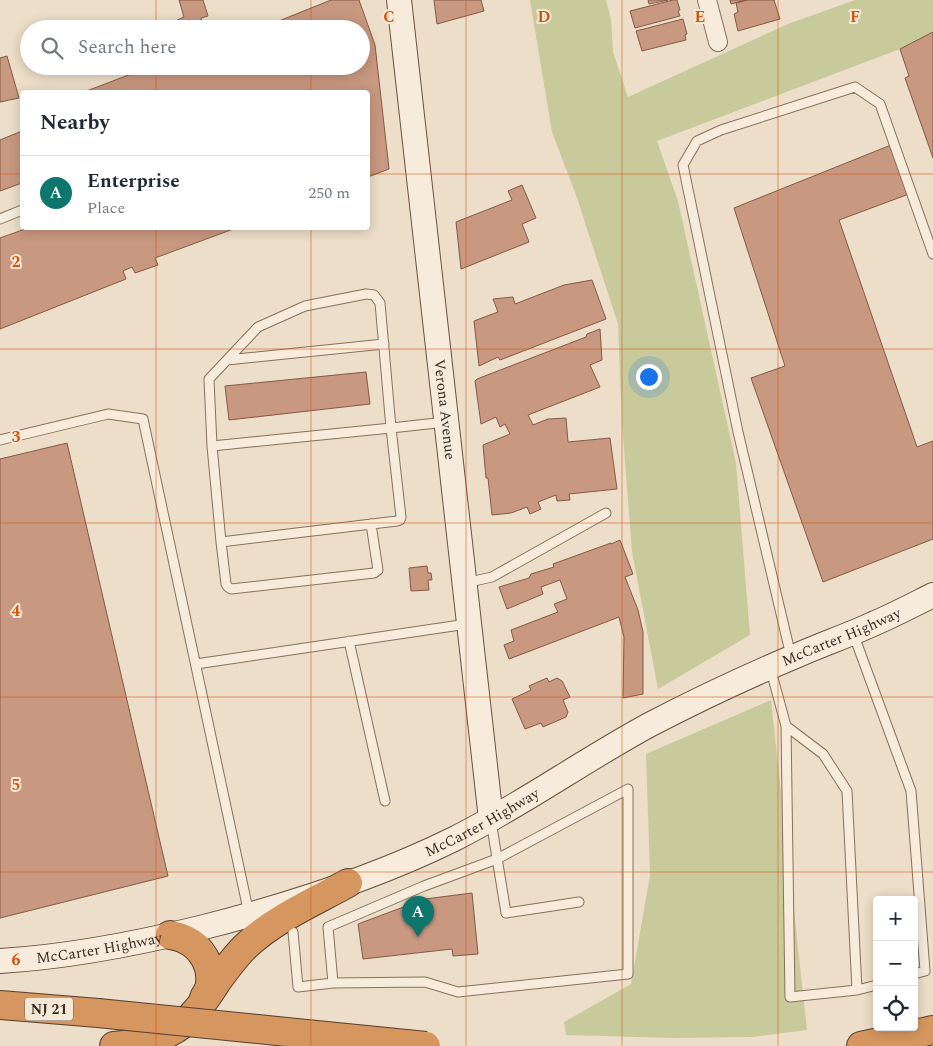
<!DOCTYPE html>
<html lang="en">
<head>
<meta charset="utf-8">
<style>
  :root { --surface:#fff; --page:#f6f6f7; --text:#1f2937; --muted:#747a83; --line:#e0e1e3; --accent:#0f766e }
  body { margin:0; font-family:Spectral,serif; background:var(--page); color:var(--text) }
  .controls { position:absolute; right:15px; bottom:15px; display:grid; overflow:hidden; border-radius:5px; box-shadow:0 2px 12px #0003 }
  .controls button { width:45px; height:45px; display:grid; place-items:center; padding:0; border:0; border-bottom:1px solid var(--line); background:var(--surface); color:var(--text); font:25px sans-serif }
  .you { position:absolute; left:648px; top:376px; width:18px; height:18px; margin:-12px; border:4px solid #fff; border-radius:50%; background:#1a73e8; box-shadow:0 0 0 8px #1a73e833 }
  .badge { display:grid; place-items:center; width:32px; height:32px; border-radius:50%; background:var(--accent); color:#fff; font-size:16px; font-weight:700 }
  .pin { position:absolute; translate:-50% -41px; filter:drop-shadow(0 1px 2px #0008) }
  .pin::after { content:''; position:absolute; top:26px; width:18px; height:15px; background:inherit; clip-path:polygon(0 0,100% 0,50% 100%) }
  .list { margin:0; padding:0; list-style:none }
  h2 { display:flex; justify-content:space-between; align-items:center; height:65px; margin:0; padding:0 20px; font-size:21px }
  h2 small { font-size:16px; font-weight:400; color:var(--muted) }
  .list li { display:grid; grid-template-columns:32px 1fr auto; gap:15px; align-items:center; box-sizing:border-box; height:75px; padding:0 20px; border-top:1px solid var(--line) }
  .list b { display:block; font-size:19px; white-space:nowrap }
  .list p { margin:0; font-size:16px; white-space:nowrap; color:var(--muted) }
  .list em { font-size:16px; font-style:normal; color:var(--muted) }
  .icon { flex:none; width:28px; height:28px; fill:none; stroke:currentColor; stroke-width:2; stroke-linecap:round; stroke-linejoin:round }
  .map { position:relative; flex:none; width:933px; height:1046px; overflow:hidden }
  .search { position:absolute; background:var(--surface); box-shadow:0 2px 12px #0003; left:20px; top:20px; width:350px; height:55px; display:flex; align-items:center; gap:12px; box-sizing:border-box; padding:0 18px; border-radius:28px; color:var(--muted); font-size:19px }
  .panel { position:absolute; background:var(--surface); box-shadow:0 2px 12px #0003; left:20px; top:90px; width:350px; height:140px; border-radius:5px }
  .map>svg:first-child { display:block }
</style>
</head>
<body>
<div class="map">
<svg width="933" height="1046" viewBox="0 0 933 1046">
  <rect width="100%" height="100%" fill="#ecdec8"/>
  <path fill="#c9ca9c" d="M530 0H606L611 19 613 52 628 97 788 24 855 0H933V32L900 49 657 141 678 201 736 463 750 635 658 689 632 552 622 423 618 324 576 195 552 132Z
    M771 700 807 1030 753 1037 673 1038 566 1035 564 1022 631 984 650 875 646 754Z"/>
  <path fill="#c89880" stroke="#855945" d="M179 0H203L208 16 201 18 205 29H158L184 17Z
    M331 0H359L375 45 389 169 368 177V92H84L152 66H361V29H259Z
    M434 0H481L484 11 437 24Z
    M648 0H668L649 4Z
    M673 0H677L680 10 678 11 680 16 635 28 630 11Z
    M730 0H746L731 4Z
    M748 0H774L780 19 738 31 734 14 738 12 736 3Z
    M683 19 687 34 685 35 686 40 642 51 636 31Z
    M933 32V158L905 78 909 76 900 49Z
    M7 56 19 98 0 102V58Z
    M22 131V183L0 191V140Z
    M891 145 909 194 839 220 917 447 933 441V539L823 582 751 378 785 366 734 208Z
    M522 185 536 218 522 224 529 242 461 269 456 222 512 200 508 191Z
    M28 228H236L155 258 158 265 135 273 132 267 123 271 126 279 0 329V238Z
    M592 280 606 319 500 360 498 357 479 366 474 321 498 312 493 299 513 297 515 304 564 285Z
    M600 329 602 360 590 365 600 387 528 415 533 425 548 419 566 418 568 442 610 438 617 489 569 494 570 500 557 501 556 495 538 502 541 509 530 514 527 507 511 513 492 515 488 478H486L483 445 510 434 505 424 500 427 496 417 481 424 475 381 477 379 586 337 587 334Z
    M366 372 370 404 229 420 225 386Z
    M67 443 168 876 0 918V459Z
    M620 540 633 574 625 577 638 610 643 632V694L623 698 624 637 619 617 509 659 504 645 514 641 511 630 558 612 554 604 567 599 560 580 541 587 543 594 507 609 499 587 529 578 531 574 554 567 553 564 611 543V544Z
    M427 566 428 573H431L432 580H428L429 590 411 591 409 568Z
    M547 678 549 682 557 678 562 681 570 697 563 700 568 712 566 717 543 727 541 723 525 729 512 699 531 690 529 686Z
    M472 893 478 954 453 956 452 949 363 959 358 924 425 899Z"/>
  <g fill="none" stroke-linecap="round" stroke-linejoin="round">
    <g stroke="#87705e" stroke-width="11">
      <path id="lane" d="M0 219 22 210
        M227 360 384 344
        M0 440 108 414 143 419 249 914
        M212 446 221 542 397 521 400 520 401 517 391 428 380 303 374 295 366 294 305 306 258 327 209 379 212 446 391 428C409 426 428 424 446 422
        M221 542 226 584 228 587 231 589 374 573 378 570 371 524
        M465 583 492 577 606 513
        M853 633 911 791 925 971 914 974
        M349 641 385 801
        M791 656 738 432 683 165 697 141 721 130 855 87 880 104 933 254
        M196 664 467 624
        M770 667 786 726 790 997 857 990 847 791 823 754 786 726
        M491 821 506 913 579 902
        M293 932 298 987 333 983 328 927 424 886 497 859 628 789V974L458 992 425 982 333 983
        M857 990 877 985"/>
    </g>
    <g stroke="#87705e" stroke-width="20">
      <path id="street" d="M707 0 718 42"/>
    </g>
    <g stroke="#695141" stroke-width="26">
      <g id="secondary">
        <path id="s1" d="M399 0 491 819"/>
        <path id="s2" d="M0 961C67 957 135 944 200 928 287 906 373 879 454 839 522 805 584 760 651 724 699 699 748 676 798 655 823 644 849 635 873 624 894 615 913 605 933 595"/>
      </g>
    </g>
    <g stroke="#553f32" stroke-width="30">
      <path id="highway" d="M170 935C176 936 181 937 186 940 201 947 212 965 210 983 210 988 206 994 204 998
        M0 1005 98 1013
        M114 1046C145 1043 175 1037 196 1011 204 1002 211 991 218 980 227 968 236 955 247 945 276 918 314 902 348 883
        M861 1046 933 1030"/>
    </g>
    <use href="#lane" stroke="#f7ecdb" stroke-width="9"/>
    <use href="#street" stroke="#f7ecdb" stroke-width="18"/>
    <use href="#secondary" stroke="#f7ecdb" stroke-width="24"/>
    <use href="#highway" stroke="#d5965f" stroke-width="28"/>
    <g stroke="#553f32" stroke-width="30" stroke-linecap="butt">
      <path id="highway-bridge" d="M98 1013 426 1046"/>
    </g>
    <use href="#highway-bridge" stroke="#d5965f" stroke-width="28"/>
  </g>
  <path fill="none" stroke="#d6540e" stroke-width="1" stroke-opacity="0.55" d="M156 0V29M311 0V29M466 0V1046M622 0V1046M778 0V1046M156 66V92M311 66V92M0 174H22M368 174H933M156 228V1046M311 228V1046M0 349H933M0 523H933M0 697H933M0 872H933"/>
  <g text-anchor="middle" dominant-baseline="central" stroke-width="4" stroke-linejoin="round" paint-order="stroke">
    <rect fill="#f4e9d7" stroke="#706358" stroke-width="1" x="25" y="997.5" width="48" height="23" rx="4"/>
    <g font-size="14" font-weight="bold" fill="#382a21">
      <text x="49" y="1009">NJ 21</text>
    </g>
    <g font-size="15" fill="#382a21" stroke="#f4e9d7">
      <text stroke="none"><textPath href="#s1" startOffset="412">Verona Avenue</textPath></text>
      <text stroke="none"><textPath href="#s2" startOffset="910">McCarter Highway</textPath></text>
      <text stroke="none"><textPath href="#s2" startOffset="505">McCarter Highway</textPath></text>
      <text stroke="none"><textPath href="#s2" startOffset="100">McCarter Highway</textPath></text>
    </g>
  </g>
  <g font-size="16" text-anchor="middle" font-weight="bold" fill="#d6540e" stroke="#f4e9d7" stroke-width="4" stroke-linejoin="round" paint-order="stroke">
    <text x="389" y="22">C</text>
    <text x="544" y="22">D</text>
    <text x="700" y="22">E</text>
    <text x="855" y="22">F</text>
    <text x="16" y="267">2</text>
    <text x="16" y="442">3</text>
    <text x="16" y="616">4</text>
    <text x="16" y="790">5</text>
    <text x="16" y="965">6</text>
  </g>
</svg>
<div class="controls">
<button>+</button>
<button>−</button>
<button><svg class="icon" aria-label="locate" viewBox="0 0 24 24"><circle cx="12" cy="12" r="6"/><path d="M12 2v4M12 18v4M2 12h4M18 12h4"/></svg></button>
</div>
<div class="you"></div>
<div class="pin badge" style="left:418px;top:937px">A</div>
<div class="search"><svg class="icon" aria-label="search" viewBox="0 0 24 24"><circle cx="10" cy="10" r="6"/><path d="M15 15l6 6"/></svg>Search here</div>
<section class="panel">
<h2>Nearby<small></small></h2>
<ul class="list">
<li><span class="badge">A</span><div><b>Enterprise</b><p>Place</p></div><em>250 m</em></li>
</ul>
</section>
</div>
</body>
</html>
